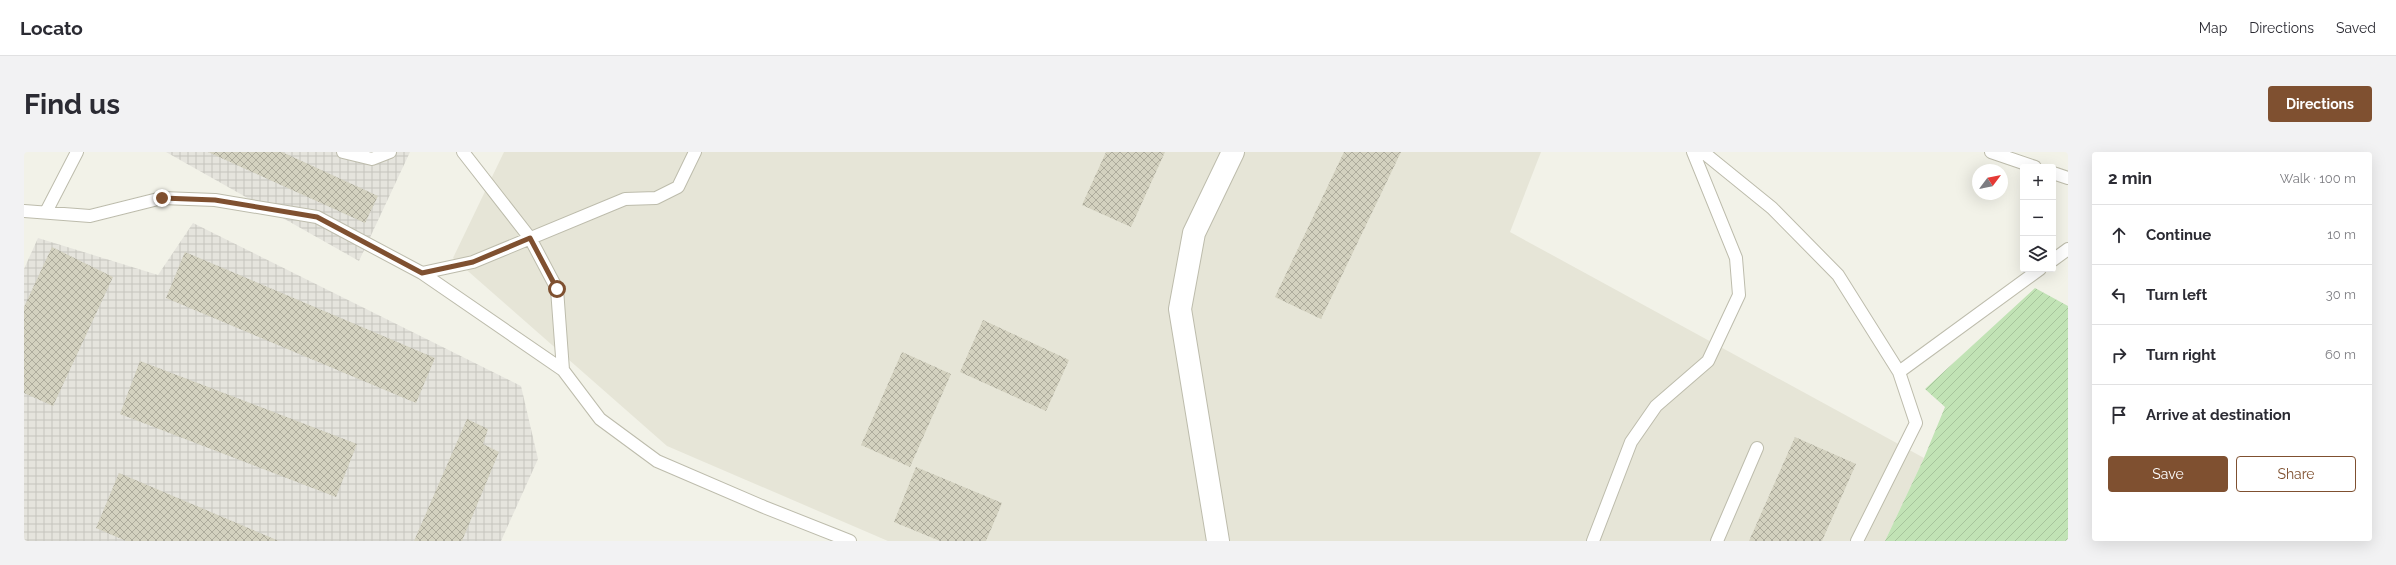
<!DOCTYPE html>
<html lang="en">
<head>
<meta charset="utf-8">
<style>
  :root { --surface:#fff; --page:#f2f2f3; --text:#2b2b33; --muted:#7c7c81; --line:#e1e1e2; --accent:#7f5030 }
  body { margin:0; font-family:Raleway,sans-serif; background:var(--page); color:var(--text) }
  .controls { position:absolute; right:12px; top:12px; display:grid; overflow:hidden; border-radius:4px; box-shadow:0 4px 16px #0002 }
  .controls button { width:36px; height:36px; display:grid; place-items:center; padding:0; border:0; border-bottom:1px solid var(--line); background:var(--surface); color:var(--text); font:20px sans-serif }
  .compass { position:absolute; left:1948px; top:12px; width:36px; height:36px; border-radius:50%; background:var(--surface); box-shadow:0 4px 16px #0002; rotate:58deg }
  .stop { position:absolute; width:12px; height:12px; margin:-9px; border:3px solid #7f5030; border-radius:50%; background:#fff }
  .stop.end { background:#7f5030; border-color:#fff; box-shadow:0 1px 4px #0008 }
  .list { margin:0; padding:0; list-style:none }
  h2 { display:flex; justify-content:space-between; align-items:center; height:52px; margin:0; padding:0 16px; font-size:17px }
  h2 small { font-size:13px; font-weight:400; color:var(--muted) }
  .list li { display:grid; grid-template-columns:26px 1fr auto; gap:12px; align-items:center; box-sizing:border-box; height:60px; padding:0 16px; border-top:1px solid var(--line) }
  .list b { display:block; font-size:15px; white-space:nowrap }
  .list em { font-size:13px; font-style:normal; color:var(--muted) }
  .actions { display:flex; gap:8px; padding:12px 16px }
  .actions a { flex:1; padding:9px 0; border:1px solid var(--accent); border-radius:4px; text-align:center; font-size:14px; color:var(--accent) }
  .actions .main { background:var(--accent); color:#fff }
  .icon { flex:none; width:22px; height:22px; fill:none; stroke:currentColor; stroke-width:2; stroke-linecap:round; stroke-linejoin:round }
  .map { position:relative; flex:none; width:2044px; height:389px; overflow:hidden; border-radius:4px }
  header { display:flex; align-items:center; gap:24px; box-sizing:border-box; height:56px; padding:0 20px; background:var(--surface); border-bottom:1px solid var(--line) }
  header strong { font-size:19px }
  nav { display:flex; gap:22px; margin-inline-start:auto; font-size:14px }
  .intro { display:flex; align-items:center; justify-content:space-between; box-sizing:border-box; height:96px; padding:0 24px }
  h1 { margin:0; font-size:28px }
  .button { padding:10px 18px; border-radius:4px; background:var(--accent); color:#fff; font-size:14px; font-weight:700 }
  main { display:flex; gap:24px; padding:0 24px }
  aside { flex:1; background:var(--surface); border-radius:4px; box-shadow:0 4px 16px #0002 }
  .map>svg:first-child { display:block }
</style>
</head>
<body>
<header>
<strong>Locato</strong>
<nav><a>Map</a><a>Directions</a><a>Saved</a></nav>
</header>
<div class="intro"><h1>Find us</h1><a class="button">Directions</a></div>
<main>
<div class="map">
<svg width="2044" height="389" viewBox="0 0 2044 389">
  <defs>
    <pattern id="industrial-grid" width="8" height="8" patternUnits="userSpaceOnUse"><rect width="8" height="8" fill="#e5e4dd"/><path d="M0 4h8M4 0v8" fill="none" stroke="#c6c5be"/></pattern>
    <pattern id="garden-furrows" width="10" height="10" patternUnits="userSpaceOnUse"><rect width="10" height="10" fill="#c1e3b5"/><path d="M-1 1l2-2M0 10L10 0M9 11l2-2" fill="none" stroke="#a7c49c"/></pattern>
    <pattern id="building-cross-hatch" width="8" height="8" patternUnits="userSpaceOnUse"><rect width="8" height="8" fill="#d3d1bf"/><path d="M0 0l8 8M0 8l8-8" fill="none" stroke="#adab9c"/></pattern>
  </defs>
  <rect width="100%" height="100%" fill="#f2f2e8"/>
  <path fill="#e6e5d7" d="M480 0H1517L1486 80 1900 306 1861 389H864L643 294 429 106Z"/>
  <path fill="url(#industrial-grid)" d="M142 0H386L335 109Z
    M169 71 497 234 514 307 477 389H0V117L14 86 134 123Z"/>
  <path fill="url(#garden-furrows)" d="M2011 136 2044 154V389H1861L1900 306 1921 255 1901 237Z"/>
  <path fill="url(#building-cross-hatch)" d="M184 0H258L354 44 341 71Z
    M1082 0H1141L1107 75 1058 53Z
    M1320 0H1377L1297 167 1251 145Z
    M28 95 89 125 29 254 0 241V155Z
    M161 100 411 206 392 251 142 146Z
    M959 168 1045 208 1022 259 936 220Z
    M878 200 927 222 886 315 837 293Z
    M116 209 333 292 312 345 96 262Z
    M443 267 464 277 459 292 475 300 438 389H390Z
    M1771 285 1832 312 1798 389H1725Z
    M892 315 978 351 962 389H916L870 370Z
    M95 321 255 389H102L72 376Z"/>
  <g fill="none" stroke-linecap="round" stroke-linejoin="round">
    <g stroke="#bdbcac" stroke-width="14">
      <path id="lane" d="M319 0 348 7 366 0
        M439 0 506 86 533 137 539 218
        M1679 0 1748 56 1814 123 1875 220 1892 271 1833 389
        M1967 0 2011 15
        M2029 21 2044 26
        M0 59 66 64 138 46 191 48 293 65 398 121 539 218 576 267 633 309 740 355 826 389
        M22 60 53 0
        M2029 108 2044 97
        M398 121 449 110 601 47 632 46 654 35 671 0
        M1875 220 2016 117
        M1569 389 1607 290 1632 254 1684 209 1715 143 1712 106 1669 0
        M1693 389 1733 296"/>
    </g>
    <g stroke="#bdbcac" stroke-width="24">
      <path id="street" d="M1194 389 1156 157 1170 81 1209 0"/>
    </g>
    <use href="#lane" stroke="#fff" stroke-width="12"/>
    <use href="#street" stroke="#fff" stroke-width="22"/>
  </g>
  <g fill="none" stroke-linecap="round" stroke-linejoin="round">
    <path stroke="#7f5030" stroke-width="5" d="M138 46 191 48 293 65 398 121 449 110 506 86 533 137"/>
  </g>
</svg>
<div class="controls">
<button>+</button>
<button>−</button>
<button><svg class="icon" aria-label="layers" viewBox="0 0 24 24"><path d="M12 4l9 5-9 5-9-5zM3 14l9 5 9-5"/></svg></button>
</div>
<svg class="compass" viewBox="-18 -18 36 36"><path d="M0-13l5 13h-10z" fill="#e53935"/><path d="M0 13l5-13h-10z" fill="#7c7c81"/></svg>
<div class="stop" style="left:533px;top:137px"></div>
<div class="stop end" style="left:138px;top:46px"></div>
</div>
<aside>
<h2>2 min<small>Walk · 100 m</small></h2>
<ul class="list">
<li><svg class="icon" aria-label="ahead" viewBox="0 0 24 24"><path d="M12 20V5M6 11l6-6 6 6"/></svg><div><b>Continue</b></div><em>10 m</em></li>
<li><svg class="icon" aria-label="left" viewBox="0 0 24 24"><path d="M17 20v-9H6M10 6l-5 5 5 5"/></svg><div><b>Turn left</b></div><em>30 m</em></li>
<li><svg class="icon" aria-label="right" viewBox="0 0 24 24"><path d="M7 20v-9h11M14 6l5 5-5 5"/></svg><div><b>Turn right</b></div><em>60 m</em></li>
<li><svg class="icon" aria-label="arrive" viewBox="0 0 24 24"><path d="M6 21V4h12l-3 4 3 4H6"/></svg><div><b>Arrive at destination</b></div></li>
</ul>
<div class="actions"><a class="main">Save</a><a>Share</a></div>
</aside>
</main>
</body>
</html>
